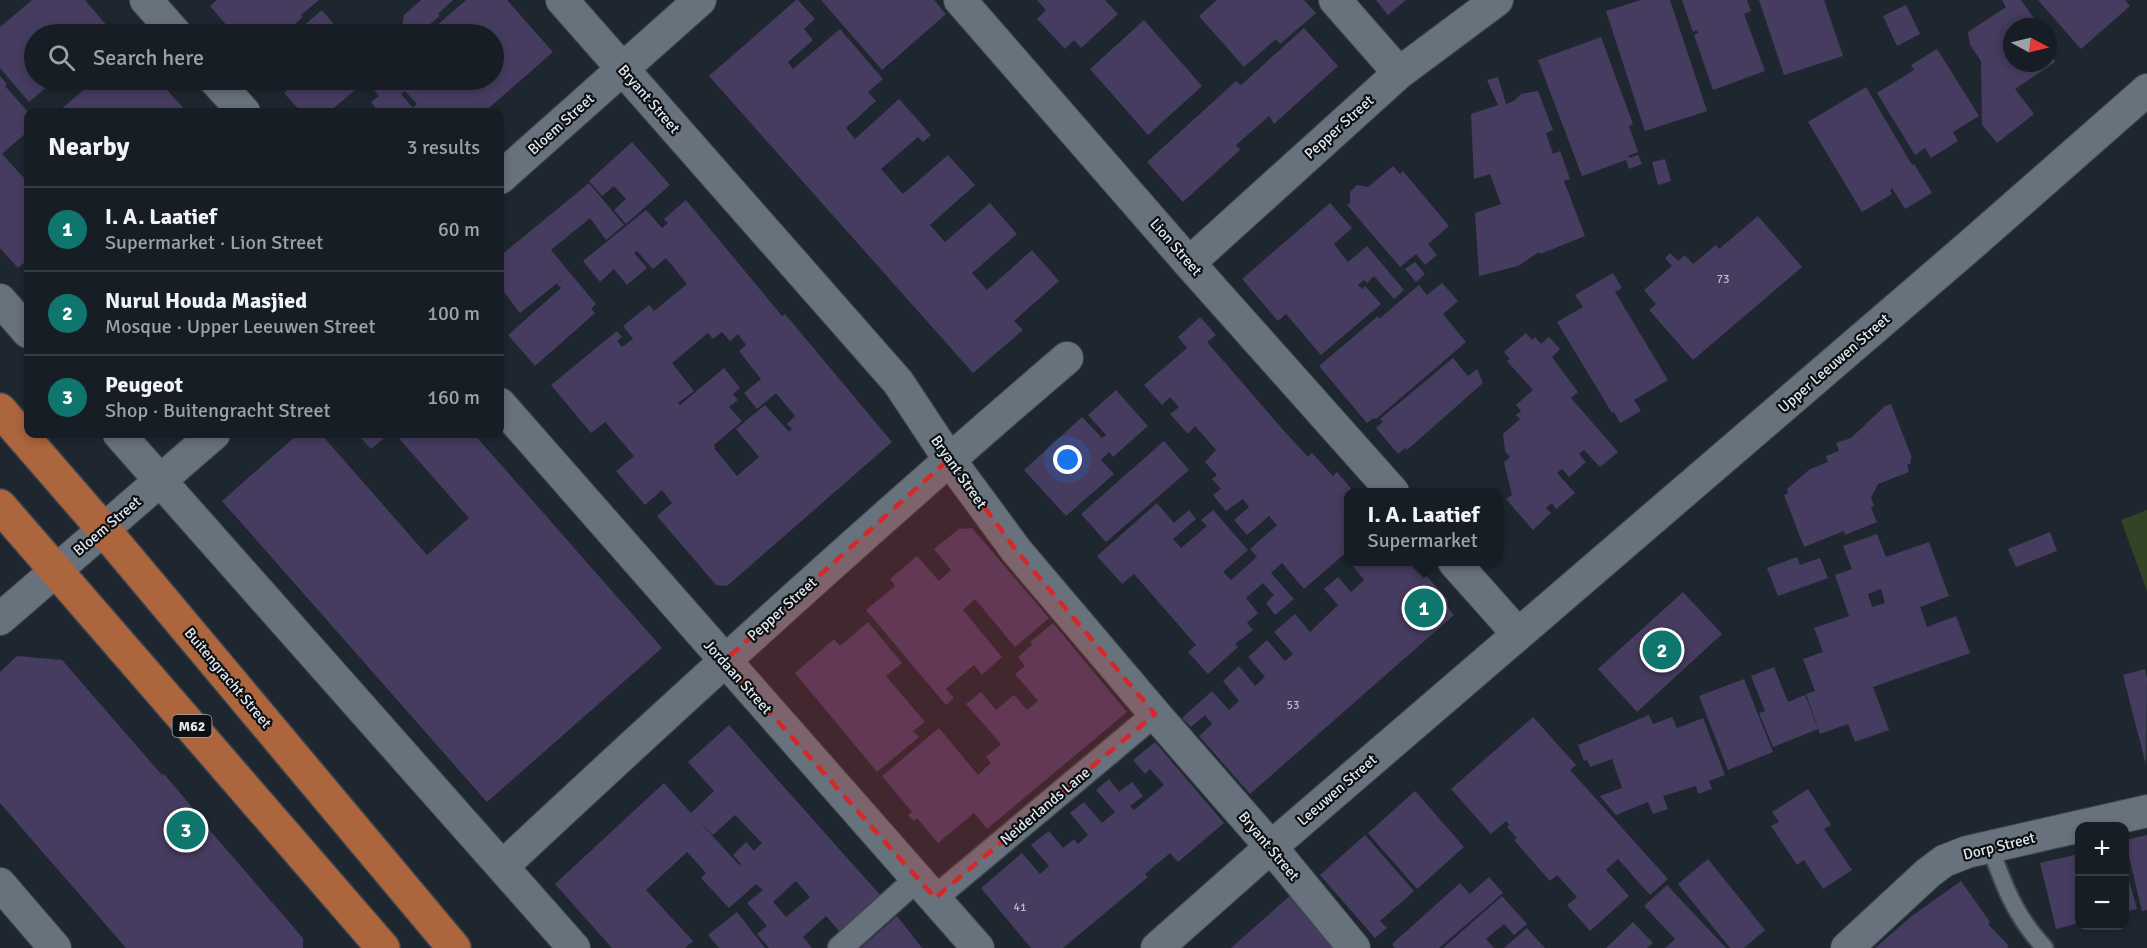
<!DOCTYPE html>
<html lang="en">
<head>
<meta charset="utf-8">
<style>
  :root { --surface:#161d24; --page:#232a31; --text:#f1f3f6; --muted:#9ea2a6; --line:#353b41; --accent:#0f766e }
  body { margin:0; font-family:Signika,sans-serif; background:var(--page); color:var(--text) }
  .controls { position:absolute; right:18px; bottom:18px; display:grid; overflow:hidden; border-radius:12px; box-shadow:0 3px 9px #0003 }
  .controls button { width:54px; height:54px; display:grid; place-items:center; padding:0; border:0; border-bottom:2px solid var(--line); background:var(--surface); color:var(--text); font:30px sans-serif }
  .compass { position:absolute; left:2003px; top:18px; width:54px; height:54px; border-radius:50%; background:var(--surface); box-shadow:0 3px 9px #0003; rotate:97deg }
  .you { position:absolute; left:1068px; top:460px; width:21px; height:21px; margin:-15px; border:4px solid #fff; border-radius:50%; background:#1a73e8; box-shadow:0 0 0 9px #1a73e833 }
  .badge { display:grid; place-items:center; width:39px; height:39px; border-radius:50%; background:var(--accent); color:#fff; font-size:20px; font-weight:700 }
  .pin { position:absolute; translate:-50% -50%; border:3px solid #fff; box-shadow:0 2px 6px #0006 }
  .popup { position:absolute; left:1344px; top:488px; width:159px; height:78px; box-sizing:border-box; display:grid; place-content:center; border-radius:12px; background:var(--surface); filter:drop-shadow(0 2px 4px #0005); font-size:20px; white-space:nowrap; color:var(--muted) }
  .popup b { font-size:22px; color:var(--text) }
  .popup::after { content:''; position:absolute; left:50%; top:100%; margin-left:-12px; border:12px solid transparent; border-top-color:var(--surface) }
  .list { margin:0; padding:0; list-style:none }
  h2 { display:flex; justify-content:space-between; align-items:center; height:78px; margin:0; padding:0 24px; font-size:26px }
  h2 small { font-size:20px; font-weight:400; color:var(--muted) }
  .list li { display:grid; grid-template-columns:39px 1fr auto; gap:18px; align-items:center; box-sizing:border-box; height:84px; padding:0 24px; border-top:2px solid var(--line) }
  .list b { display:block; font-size:22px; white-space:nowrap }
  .list p { margin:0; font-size:20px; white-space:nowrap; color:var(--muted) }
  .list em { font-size:20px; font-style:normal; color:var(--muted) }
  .icon { flex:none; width:33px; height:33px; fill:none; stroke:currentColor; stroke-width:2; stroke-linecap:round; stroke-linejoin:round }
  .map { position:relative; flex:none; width:2147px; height:948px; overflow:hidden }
  .search { position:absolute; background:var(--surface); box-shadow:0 3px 9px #0003; left:24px; top:24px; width:480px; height:66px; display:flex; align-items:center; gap:15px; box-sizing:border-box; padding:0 21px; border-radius:33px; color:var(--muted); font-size:22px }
  .panel { position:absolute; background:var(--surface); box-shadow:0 3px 9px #0003; left:24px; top:108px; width:480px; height:330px; border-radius:12px }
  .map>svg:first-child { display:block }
</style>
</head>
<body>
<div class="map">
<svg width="2147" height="948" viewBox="0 0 2147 948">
  <rect width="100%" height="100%" fill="#1e2730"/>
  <path fill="#334325" d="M2147 510V591L2121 520Z"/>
  <path fill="#463c5f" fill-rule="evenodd" d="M32 0H85L114 34H34V80H55L29 102 0 68V27Z
    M217 0H319L301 15 303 17 283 34H234L210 6Z
    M421 0H453L438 14 440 16 418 34H407L402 28 404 15Z
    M466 0H507L553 52 484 112H369L375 107 371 102 379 96 370 85 376 80H494V34H427ZM405 91 417 104 413 108 401 94Z
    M796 0H798L815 19 804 29 813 40 788 62 793 69 840 29 883 79 868 92 876 101 846 128 855 139 899 99 931 135 923 142 918 137 881 169 903 194 948 155 975 185 930 225 945 242 990 203 1017 234 972 273 987 290 1032 250 1059 281 1014 321 1023 330 973 373 709 76Z
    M821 0H934L946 14 882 70Z
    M1037 0H1105L1118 14 1081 48 1074 40 1065 49 1037 19 1046 10Z
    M1217 0H1304L1316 13 1280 44 1276 39 1244 67 1199 16Z
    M1376 0H1406L1388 15Z
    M1641 0H1670L1707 111 1645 131 1606 11Z
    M1682 0H1747L1751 11 1744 14 1765 71 1713 90 1694 35 1698 33 1697 30 1693 32Z
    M1759 0H1824L1843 56 1784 75Z
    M2002 0H2021L2040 27H2012V63H2048V48L2055 62 2015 89 2034 114 1997 143 1982 125 1981 61 1970 45 1968 32 2006 7Z
    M2038 0H2125L2130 6 2081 49Z
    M1906 5 1920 34 1897 46 1883 16Z
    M322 10 341 33 339 34H294Z
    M1144 20 1202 86 1148 135 1090 69Z
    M394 24 403 34H383Z
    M1304 28 1338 66 1274 124 1269 116 1236 145 1240 150 1183 202 1147 162 1236 81 1241 85Z
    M1601 37 1633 124 1629 126 1638 152 1628 156 1629 158 1638 155 1642 164 1629 169 1626 160 1582 176 1538 60Z
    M1937 49 1979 116 1953 132 1958 141 1931 158 1925 148 1915 155 1877 93 1914 70 1911 65Z
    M0 76 7 84 5 86 28 112V131L2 154 25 179 28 176V259L18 268 0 248Z
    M1498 77 1506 104 1514 101 1521 94 1538 91 1553 130 1546 133 1553 154 1560 151 1570 179 1564 181 1585 236 1540 254 1539 252 1518 266 1479 276 1475 213 1501 204 1490 174 1474 179 1471 114 1498 105 1487 80Z
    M95 80H156L158 82 159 81 187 112H50L56 107 59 111Z
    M299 80H367L329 112H301L284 93Z
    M1866 87 1912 165 1914 164 1932 193 1905 209 1892 188 1890 190 1892 194 1862 212 1808 122Z
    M632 142 670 185 626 224 614 210 626 199 614 186 602 196 589 181Z
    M1665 159 1671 181 1658 185 1652 162Z
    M1393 166 1400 174 1403 171 1449 226 1428 244 1437 255 1425 265 1416 254 1400 267 1347 205 1350 203V192L1357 185 1368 187Z
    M589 183 624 225 606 240 590 218 551 250 596 304 591 309 595 313 535 366 508 335 561 288 557 284 566 276 520 313 500 287V256Z
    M686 200 782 316 785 314 892 442 727 586 716 585 657 516 672 503 662 490 645 505 616 471 634 456 605 422 591 433 551 385 617 331 622 337 617 341 622 347 633 339 623 326 649 305 654 311 687 284 666 258 653 269 637 251 634 253 647 268 627 285 614 269 600 282 583 261 646 210 662 228 668 223 664 219ZM722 332 730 341 738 334 746 345 739 351 761 379 744 393 757 409 776 393 795 416 787 424 792 429 789 432 765 405 736 429 759 457 737 476 714 448H715L714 445 742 421 729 407 738 400 733 394 740 388 724 368 680 405 678 403 694 391 672 363 708 333 713 339Z
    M1330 203 1352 228 1334 244 1348 262 1367 246 1404 290 1394 299 1374 276 1367 283 1364 280 1358 285 1362 289 1365 286 1381 304 1321 355 1286 314 1278 321 1242 279Z
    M1758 216 1802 267 1693 360 1649 310 1656 304 1644 290 1672 266 1665 258 1670 253 1678 261 1685 255 1693 264 1716 245 1719 249Z
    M1415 262 1425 274 1416 282 1405 269Z
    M1613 273 1622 288 1615 292 1668 380 1634 400 1641 411 1620 423 1614 412 1612 413 1557 322 1583 307 1575 295Z
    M1442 283 1458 301 1443 314 1466 342 1376 419 1374 418 1367 423 1319 366 1378 316 1379 319 1419 285 1427 295Z
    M1200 317 1216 335 1207 342 1285 432 1308 457 1312 453 1333 476 1337 472 1354 492H1349V550L1304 589 1282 563 1271 573 1294 599 1275 615 1266 603 1274 595 1263 583 1246 598 1258 613 1247 623 1253 630 1235 644 1238 647 1208 674 1188 652 1196 645 1134 574 1122 584 1097 556 1157 503 1174 523 1189 510 1196 519 1173 539 1181 548 1207 526 1201 520 1213 510 1248 550 1223 572 1231 580 1257 557 1250 549 1277 525 1269 516 1247 535 1234 520 1249 507 1243 499 1226 511 1213 495 1221 489 1212 479 1217 475 1205 462 1216 450 1195 426 1188 434 1170 414 1179 407 1170 397 1162 405 1144 385 1187 348 1178 337Z
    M1526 333 1532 340 1535 337 1541 344 1549 337 1560 349 1552 357 1578 392 1571 398 1618 452 1600 467 1584 450 1579 454 1586 462 1569 477 1562 469 1557 473 1575 493 1556 509 1552 503 1546 508 1551 513 1533 530 1506 499 1512 495 1504 462 1510 457 1505 451 1503 434 1520 419 1516 415 1521 411 1516 405 1533 390 1507 361 1510 359 1504 352Z
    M1453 358 1468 376 1477 369 1483 383 1407 450 1405 448 1398 454 1376 428 1383 422 1380 419Z
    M1116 390 1148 426 1113 457 1109 452 1101 460 1114 474 1066 516 1024 470 1082 417 1102 438 1106 435 1088 415Z
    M1891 404 1912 458 1910 459 1911 463 1907 465 1909 472 1878 484 1871 498 1874 506 1871 508 1877 522 1845 535 1844 531 1804 547 1784 495 1788 493 1787 489 1810 469 1828 462 1826 456 1839 451 1836 443 1851 438 1885 406Z
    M298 434H321L427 555 469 518 395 434H474L662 648 487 802 222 501Z
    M357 434H389L371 449Z
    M1164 441 1189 470 1106 542 1081 514Z
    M972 528 1049 618 1015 647 975 599 963 610 1002 657 982 675 974 665 946 689 954 698 946 705 866 610 895 586 890 579 917 556 939 581 951 570 934 549 959 529Z
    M2050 532 2057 551 2016 567 2008 549Z
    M1877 534 1886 557 1929 542 1949 596 1920 607 1927 627 1956 616 1970 653 1873 687 1889 730 1855 742 1848 724 1820 734 1806 694 1815 691 1803 659 1823 652 1814 628 1849 616 1835 575 1852 569 1843 546ZM1881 589 1885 603 1872 607 1868 594Z
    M1797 557 1800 565 1820 558 1828 578 1778 596 1767 568Z
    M1354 562H1414L1447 599 1448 608 1454 615 1250 794 1199 736 1212 724 1205 715 1191 727 1182 718 1212 691 1229 710 1239 701 1223 681 1239 666 1255 686 1265 677 1248 657 1267 640 1285 661 1293 654 1274 632 1295 614 1310 632 1338 605 1324 589 1338 577 1351 592 1364 580 1351 564Z
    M1683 592 1722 634 1637 712 1598 669Z
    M868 622 902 663 886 676 925 722 913 731 919 737 877 772 795 673 834 639 840 646Z
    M1053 623 1127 712 987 829 974 813 938 843 917 818 914 821 908 815 912 812 882 776 939 728 978 775 991 763 986 757 1001 744 966 704 981 692 996 710 1014 695 1027 710 1038 701 1015 674 1025 666 1018 657 1033 644 1030 642Z
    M17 656 62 660 162 775 164 774 198 814 189 822 193 827 200 819 303 938V948H126L0 803V672Z
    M1774 667 1788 702 1805 695 1818 729 1773 747 1759 713 1765 711 1751 676Z
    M2145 669 2147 678 2146 765 2123 675Z
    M1744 679 1773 752 1728 770 1699 696Z
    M1649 715 1653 724 1672 717 1677 728 1703 718 1725 775 1709 781 1712 789 1698 794 1696 786 1663 796 1668 809 1653 814 1648 802 1616 815 1600 796 1622 788 1612 759 1590 767 1587 760 1584 761 1578 745Z
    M1533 717 1576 765 1570 770 1668 879 1650 895 1618 859 1606 870 1629 896 1590 931 1567 905 1577 897 1557 875 1550 881 1514 840 1517 838 1507 827 1509 825 1506 821 1491 834 1451 789Z
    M729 725 881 896 840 932 826 916 803 937 812 948H769L757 934 767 926 747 903 763 890 756 884 729 908 701 878 706 873 687 852 646 890 693 941 685 948H612L555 884 664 783 691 813 714 791 688 762ZM735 815 762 843 754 851 746 842 733 855 741 864 739 865 698 820 713 835ZM796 881 810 897 786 917 773 902Z
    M1155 742 1224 823 1178 862 1170 853 1145 874 1148 877 1063 948H1031L981 888 1022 853 1040 874 1049 866 1031 845 1049 831 1063 848 1074 839 1078 844 1088 835 1070 813 1084 802 1102 823 1115 812 1096 790 1109 779 1119 792 1132 782 1143 796 1130 806 1134 810 1164 785 1150 769 1145 774 1133 760Z
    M1808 789 1831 825 1824 829 1852 870 1823 889 1804 860 1797 865 1771 826 1779 822 1772 812Z
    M1415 791 1464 847 1417 889 1368 833Z
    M1365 835 1414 891 1380 921 1387 928 1375 938 1320 875Z
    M2147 835V910L2142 911 2125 840Z
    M2079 854V923L2056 929 2040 863Z
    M1708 859 1765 930 1744 948H1730L1678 884Z
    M2124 862 2137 909 2124 912Z
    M1489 877 1503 893 1439 948H1395L1392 944 1460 883 1470 894Z
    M1961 881 1990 922 1988 924 2009 946 2007 948H1875L1913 915Z
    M1667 885 1726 948H1665L1675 939 1644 906Z
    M1292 894 1339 948H1231Z
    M1502 896 1527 924 1514 935 1504 924 1486 939 1494 948H1443Z
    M737 912 765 948H719L708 935Z
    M897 916 922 948H861Z
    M1633 922 1653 943 1647 948H1606Z
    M1527 928 1545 948H1504Z"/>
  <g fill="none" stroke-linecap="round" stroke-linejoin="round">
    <g stroke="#3d444c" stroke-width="20">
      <path id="service" d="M1990 847C2004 886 2016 918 2045 948"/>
    </g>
    <g stroke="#3d444c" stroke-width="27">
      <path id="pedestrian" d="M935 898 1155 714
        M840 948 918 878"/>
    </g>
    <g stroke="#3d444c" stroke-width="34">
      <path id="minor" d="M146 0 176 34
        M562 0 898 382 949 459 1016 550 1155 714 1271 847 1354 948
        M960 0 1189 263 1393 492
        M1335 0 1399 73
        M215 80 244 112
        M500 178 700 0
        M1189 263 1399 73 1497 0
        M0 300 28 332
        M500 404 978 948
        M119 434 574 948
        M1454 562 1518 634
        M0 619 214 434
        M503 866C688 693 874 523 1067 358
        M0 884 55 948
        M1157 948 1271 847 1973 243 2147 90
        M1847 948 1928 873 1944 861 1967 852 2147 811"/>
    </g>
    <g stroke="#3d444c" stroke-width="36">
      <path id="primary" d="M0 410 104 530 454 948
        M0 506 383 948"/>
    </g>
    <use href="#service" stroke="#67727c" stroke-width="16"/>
    <use href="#pedestrian" stroke="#67727c" stroke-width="24"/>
    <use href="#minor" stroke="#67727c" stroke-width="32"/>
    <use href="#primary" stroke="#ac653c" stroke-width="33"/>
  </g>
  <path fill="#d62828" fill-opacity="0.2" stroke="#d62828" stroke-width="4.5" stroke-dasharray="12 8" stroke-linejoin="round" d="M949 459 1016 550 1155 714 935 898 724 661Z"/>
  <g text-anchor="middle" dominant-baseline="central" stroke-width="4.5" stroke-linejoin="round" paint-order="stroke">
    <g font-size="12" fill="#bcbecb">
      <text x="1723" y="279">73</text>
      <text x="1293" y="705">53</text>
      <text x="1020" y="907">41</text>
    </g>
    <rect fill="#0c1013" stroke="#a2a8ad" stroke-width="1.5" x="172.5" y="715" width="39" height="22" rx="4.5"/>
    <g font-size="14" font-weight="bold" fill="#e3e9ef">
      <text x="192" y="726">M62</text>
    </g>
    <g font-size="15" fill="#e3e9ef" stroke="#0c1013">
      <text transform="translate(649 99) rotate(49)">Bryant Street</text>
      <text transform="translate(561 124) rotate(-42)">Bloem Street</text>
      <text transform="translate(1339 127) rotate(-42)">Pepper Street</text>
      <text transform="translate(1176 247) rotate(49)">Lion Street</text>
      <text transform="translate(1834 363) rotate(-41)">Upper Leeuwen Street</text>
      <text transform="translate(959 472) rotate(55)">Bryant Street</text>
      <text transform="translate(107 526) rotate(-40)">Bloem Street</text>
      <text transform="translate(782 609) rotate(-42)">Pepper Street</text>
      <text transform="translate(738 677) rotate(48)">Jordaan Street</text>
      <text transform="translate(228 678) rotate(50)">Buitengracht Street</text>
      <text transform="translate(1337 790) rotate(-41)">Leeuwen Street</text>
      <text transform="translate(1045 806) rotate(-40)">Neiderlands Lane</text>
      <text transform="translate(1269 846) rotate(50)">Bryant Street</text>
      <text transform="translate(1999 846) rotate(-14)">Dorp Street</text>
    </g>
  </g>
</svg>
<div class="controls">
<button>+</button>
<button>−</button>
</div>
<svg class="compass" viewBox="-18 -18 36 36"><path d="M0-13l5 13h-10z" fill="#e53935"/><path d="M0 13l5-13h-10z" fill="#9ea2a6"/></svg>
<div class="you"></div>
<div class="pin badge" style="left:1424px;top:608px">1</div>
<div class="popup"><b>I. A. Laatief</b>Supermarket</div>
<div class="pin badge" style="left:1662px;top:650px">2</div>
<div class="pin badge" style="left:186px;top:830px">3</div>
<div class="search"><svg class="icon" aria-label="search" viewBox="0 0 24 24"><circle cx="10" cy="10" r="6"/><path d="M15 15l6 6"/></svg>Search here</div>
<section class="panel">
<h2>Nearby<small>3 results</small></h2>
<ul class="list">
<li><span class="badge">1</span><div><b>I. A. Laatief</b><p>Supermarket · Lion Street</p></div><em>60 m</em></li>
<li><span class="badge">2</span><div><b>Nurul Houda Masjied</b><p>Mosque · Upper Leeuwen Street</p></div><em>100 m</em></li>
<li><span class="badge">3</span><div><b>Peugeot</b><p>Shop · Buitengracht Street</p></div><em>160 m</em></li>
</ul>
</section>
</div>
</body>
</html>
